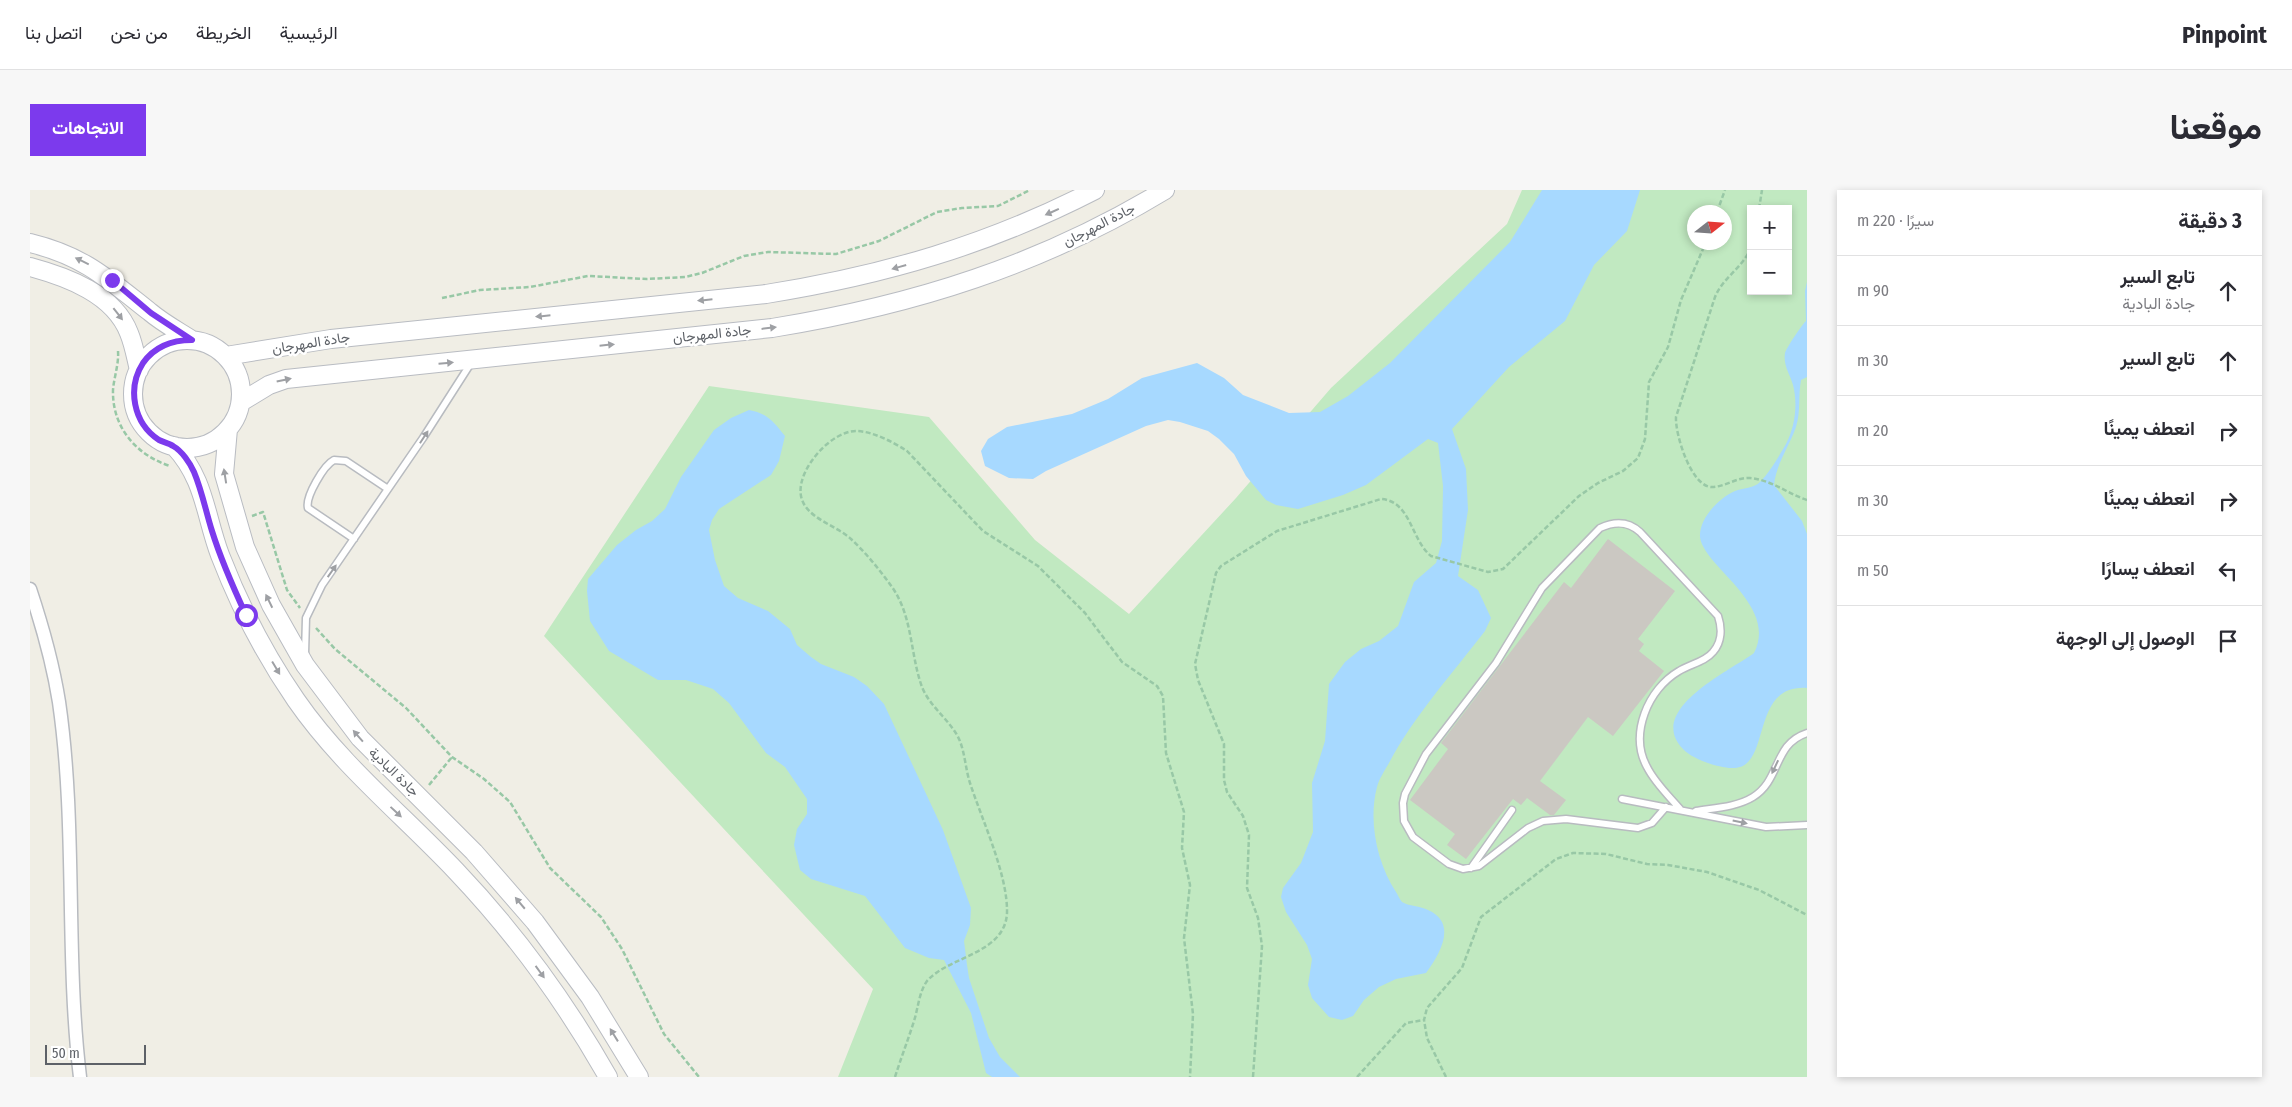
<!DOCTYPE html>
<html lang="ar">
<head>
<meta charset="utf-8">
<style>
  :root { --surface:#fff; --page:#f7f7f7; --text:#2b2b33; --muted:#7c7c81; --line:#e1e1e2; --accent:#7c3aed }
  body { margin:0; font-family:"Fira Sans Condensed",Vazirmatn,sans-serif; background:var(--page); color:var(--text); direction:rtl }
  .controls { position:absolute; right:15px; top:15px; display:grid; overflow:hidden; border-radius:0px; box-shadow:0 2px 8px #0003 }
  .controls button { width:45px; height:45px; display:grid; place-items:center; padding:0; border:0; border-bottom:1px solid var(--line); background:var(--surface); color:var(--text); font:25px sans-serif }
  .compass { position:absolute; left:1657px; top:15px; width:45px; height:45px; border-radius:50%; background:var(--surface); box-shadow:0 2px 8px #0003; rotate:73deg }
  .scale { position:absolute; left:15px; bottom:12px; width:101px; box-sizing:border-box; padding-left:5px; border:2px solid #5d6167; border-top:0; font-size:14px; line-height:18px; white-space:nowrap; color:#5d6167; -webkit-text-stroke:4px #fff; paint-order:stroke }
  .stop { position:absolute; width:15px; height:15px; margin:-11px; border:4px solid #7c3aed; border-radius:50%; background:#fff }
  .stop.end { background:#7c3aed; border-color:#fff; box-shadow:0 1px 5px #0008 }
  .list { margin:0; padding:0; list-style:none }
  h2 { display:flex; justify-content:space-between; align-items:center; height:65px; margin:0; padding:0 20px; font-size:21px }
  h2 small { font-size:16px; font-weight:400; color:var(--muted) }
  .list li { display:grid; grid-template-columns:32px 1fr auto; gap:15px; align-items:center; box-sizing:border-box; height:70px; padding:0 20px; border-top:1px solid var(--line) }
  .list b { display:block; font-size:19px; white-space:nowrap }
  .list p { margin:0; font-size:16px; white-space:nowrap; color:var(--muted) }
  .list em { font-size:16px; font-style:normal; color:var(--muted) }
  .icon { flex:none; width:28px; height:28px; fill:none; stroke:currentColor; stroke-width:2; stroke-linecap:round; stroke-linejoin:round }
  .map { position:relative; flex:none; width:1777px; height:887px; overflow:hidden; direction:ltr; border-radius:0px }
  header { display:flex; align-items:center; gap:30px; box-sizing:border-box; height:70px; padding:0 25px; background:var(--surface); border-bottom:1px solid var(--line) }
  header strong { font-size:24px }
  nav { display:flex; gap:28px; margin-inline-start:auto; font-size:18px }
  .intro { display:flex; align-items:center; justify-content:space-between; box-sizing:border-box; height:120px; padding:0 30px }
  h1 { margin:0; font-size:35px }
  .button { padding:12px 22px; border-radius:0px; background:var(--accent); color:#fff; font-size:18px; font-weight:700 }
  main { display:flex; gap:30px; padding:0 30px }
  aside { flex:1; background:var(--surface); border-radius:0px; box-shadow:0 2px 8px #0003 }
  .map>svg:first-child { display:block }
</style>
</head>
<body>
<header>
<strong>Pinpoint</strong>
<nav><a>الرئيسية</a><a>الخريطة</a><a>من نحن</a><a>اتصل بنا</a></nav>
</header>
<div class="intro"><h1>موقعنا</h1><a class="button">الاتجاهات</a></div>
<main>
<aside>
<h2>3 دقيقة<small>سيرًا · 220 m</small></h2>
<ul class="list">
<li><svg class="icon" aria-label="ahead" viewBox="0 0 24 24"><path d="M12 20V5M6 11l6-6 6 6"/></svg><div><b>تابع السير</b><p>جادة البادية</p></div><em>90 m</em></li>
<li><svg class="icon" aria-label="ahead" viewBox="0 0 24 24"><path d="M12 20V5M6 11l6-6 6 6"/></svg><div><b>تابع السير</b></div><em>30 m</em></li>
<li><svg class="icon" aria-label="right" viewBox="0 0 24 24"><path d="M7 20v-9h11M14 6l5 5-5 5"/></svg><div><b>انعطف يمينًا</b></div><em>20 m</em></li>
<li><svg class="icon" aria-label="right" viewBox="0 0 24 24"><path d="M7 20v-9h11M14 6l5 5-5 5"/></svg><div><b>انعطف يمينًا</b></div><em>30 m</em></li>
<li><svg class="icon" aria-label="left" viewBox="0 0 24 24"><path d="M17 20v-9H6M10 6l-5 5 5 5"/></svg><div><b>انعطف يسارًا</b></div><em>50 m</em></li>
<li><svg class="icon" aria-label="arrive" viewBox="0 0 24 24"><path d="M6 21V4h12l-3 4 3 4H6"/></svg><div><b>الوصول إلى الوجهة</b></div></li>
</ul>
</aside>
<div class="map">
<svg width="1777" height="887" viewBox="0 0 1777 887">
  <rect width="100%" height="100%" fill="#f0eee5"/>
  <path fill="#c1e9c1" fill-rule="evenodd" d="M1492 0H1777V887H808L843 799 514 446 679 196 899 227 1005 350 1099 424 1206 308 1301 198 1477 34ZM1721 19H1758V101H1721ZM1664 22H1694V52H1664Z"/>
  <path fill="#a7d9ff" d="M1512 0H1610L1597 41 1564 75 1535 131 1479 177 1422 239 1436 279 1438 320 1428 386 1448 400 1461 428 1455 441C1422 484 1384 526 1359 573 1355 580 1349 589 1347 597 1338 631 1347 673 1366 702 1368 705 1370 710 1372 712 1378 716 1391 716 1398 720 1428 733 1410 764 1396 783L1366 789 1349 797 1334 810 1323 826 1312 830 1299 827 1282 808 1278 795 1282 769 1277 755 1256 722 1251 707 1253 698 1271 673 1283 642 1282 593 1295 551 1299 494 1315 472 1331 459 1349 451 1368 436 1384 392 1406 373 1412 351 1413 296 1408 253 1398 249 1336 295 1313 305 1268 319 1246 315 1236 310 1216 286 1204 264 1189 249 1178 241 1150 232 1138 230 1116 236 1016 281 1003 289 979 288 955 276 951 261 958 249 977 237 1042 224 1078 209 1112 188 1167 173 1194 188 1213 205 1259 223 1290 222 1318 206 1360 173 1480 52Z
    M1777 92V187L1771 190C1768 206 1771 221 1766 237 1759 257 1746 274 1744 295L1772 331 1777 344V498C1718 494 1743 580 1702 578 1688 578 1662 569 1653 559 1615 520 1700 481 1724 463 1742 428 1707 398 1685 373 1679 366 1671 356 1670 347 1669 328 1689 308 1705 301 1712 298 1725 298 1730 292 1740 282 1749 266 1756 254 1765 237 1768 214 1763 195 1760 184 1753 176 1755 163 1757 157 1771 136 1776 131L1775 101Z
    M719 220C737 223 744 232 755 246L749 271 741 285 689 319 682 330 679 340 685 370 694 396 708 408 738 421 760 439 767 455 781 467 791 474 824 487 837 496 854 514 913 640 941 718 940 735 934 751 937 775 939 788 959 848 970 867 990 887H962L956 883 941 823 914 770 899 768 875 758 835 706 781 689 770 680 764 655 767 639 777 624V609L755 577 736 563 699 513 683 499 656 490H628L579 461 560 431 557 401 558 389 587 355 606 340 622 331 635 319 651 287 684 240 701 228Z"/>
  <path fill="#cbc8c2" d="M1578 349 1645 401 1608 449 1614 454 1609 461 1634 481 1583 546 1558 527 1510 591 1536 610 1524 625H1520L1497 608 1491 615 1483 609 1436 669 1417 655 1425 644 1380 610 1418 559 1411 553 1534 392 1541 398Z"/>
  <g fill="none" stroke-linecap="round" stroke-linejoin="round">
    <g stroke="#b8bbc0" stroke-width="9">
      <path id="lane" d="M324 349 278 318C275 307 294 275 304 270L316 271 358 299
        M275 464 276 428 292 395 393 248 441 173
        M1592 609 1736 637 1777 635
        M1636 617 1622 633 1608 638 1536 629 1513 631 1498 638 1449 676 1433 679 1419 674 1383 647 1374 631 1373 613 1375 604 1396 564 1466 473 1512 398 1570 338C1585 331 1598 331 1610 342L1688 426C1692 438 1692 452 1683 462 1675 472 1660 474 1649 481 1618 499 1599 544 1617 577 1625 593 1639 606 1650 619
        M1666 621C1684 618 1707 617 1723 607 1751 590 1743 554 1777 543
        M1441 678 1482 620"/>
    </g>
    <g stroke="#b8bbc0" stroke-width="15">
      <path id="street" d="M0 399C12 435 23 474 29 512 47 636 35 763 50 887"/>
    </g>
    <g stroke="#b9bcc2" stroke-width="20">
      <path id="secondary" d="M0 53C54 66 78 89 120 122 133 133 148 141 162 150
        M0 77C37 87 84 104 99 143 104 155 106 168 109 180
        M103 204a54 54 0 1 1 108 0a54 54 0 1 1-108 0Z
        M196 166 301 149 736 104C855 85 958 55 1065 0
        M211 212 239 195 256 189 742 138C884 115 1011 75 1135 0
        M198 239 194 284 215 357 241 415 275 475 330 548 444 662 505 732 560 807 609 887
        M144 256C175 289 175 325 190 365 210 417 235 465 266 510 311 575 372 624 426 681 485 743 536 813 578 887"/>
    </g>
    <path stroke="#98c8a6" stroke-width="2.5" stroke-dasharray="5 2.5" stroke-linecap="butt" d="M1729 19 1732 0
      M1687 22 1695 0
      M1721 57C1714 77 1693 87 1685 107L1646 227C1645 244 1661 297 1682 297 1695 297 1707 287 1720 288 1742 290 1758 304 1777 310
      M412 108 450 100 500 97 558 86 617 89 655 87 672 83 714 66 738 62 806 64 849 51 907 22 932 18 968 16 1000 0
      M88 161C89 174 84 187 83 200 82 237 106 265 140 276
      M222 326 233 322 257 400 270 418
      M286 438 305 459 376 518 422 567 454 589 480 612 520 678 571 727 592 759 634 844 669 887
      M399 595 422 567
      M865 887C871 868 878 850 884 831 888 819 889 802 897 791 919 766 975 764 977 723 978 685 952 630 940 593 935 578 935 559 927 545 917 528 899 515 892 497 880 464 883 427 862 397 850 380 835 362 821 349 806 335 775 328 771 306 766 280 801 241 826 241 842 241 863 252 877 261L953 341 1008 376 1055 423 1092 472 1127 496 1133 506 1136 563 1154 622 1152 658 1160 695 1154 748 1163 824 1160 887
      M1223 887 1232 756 1228 728 1217 698 1219 645 1213 626 1197 602 1194 590V554L1168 490 1165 474 1186 383 1191 376 1247 341 1351 309C1381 311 1381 350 1401 366L1458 382 1473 379 1549 306 1568 293 1593 281 1608 268 1615 249 1619 192 1638 157 1651 110 1676 52
      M1327 887 1376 833 1394 830
      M1416 887 1397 848 1394 830 1397 818 1432 778 1451 727 1526 669 1543 663 1576 664 1617 674 1638 675 1677 682 1729 700 1777 725"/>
    <use href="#lane" stroke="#fff" stroke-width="6"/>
    <use href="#street" stroke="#fff" stroke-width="12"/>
    <use href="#secondary" stroke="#fff" stroke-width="18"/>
  </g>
  <defs><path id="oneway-solid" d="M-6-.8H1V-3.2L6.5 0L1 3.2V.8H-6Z" transform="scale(1.25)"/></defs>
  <g fill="#9ea0a4">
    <use href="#oneway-solid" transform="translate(1022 22) rotate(156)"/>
    <use href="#oneway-solid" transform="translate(52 71) rotate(-154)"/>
    <use href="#oneway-solid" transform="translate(869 77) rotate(164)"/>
    <use href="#oneway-solid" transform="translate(675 110) rotate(174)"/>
    <use href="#oneway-solid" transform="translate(88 124) rotate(52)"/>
    <use href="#oneway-solid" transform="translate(513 126) rotate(174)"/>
    <use href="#oneway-solid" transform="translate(739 138) rotate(-7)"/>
    <use href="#oneway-solid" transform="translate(577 155) rotate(-6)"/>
    <use href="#oneway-solid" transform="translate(416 173) rotate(-5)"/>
    <use href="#oneway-solid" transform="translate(254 190) rotate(-12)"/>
    <use href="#oneway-solid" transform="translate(394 247) rotate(-57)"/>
    <use href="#oneway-solid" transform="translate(195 286) rotate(-99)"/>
    <use href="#oneway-solid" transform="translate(302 381) rotate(-55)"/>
    <use href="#oneway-solid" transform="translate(239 411) rotate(-116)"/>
    <use href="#oneway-solid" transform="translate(246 478) rotate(59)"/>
    <use href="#oneway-solid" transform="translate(328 546) rotate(-131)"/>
    <use href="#oneway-solid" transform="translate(1745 577) rotate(115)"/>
    <use href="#oneway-solid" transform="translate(366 622) rotate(43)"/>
    <use href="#oneway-solid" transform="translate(1710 632) rotate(12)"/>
    <use href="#oneway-solid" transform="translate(490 713) rotate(-130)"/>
    <use href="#oneway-solid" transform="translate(510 782) rotate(54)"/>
    <use href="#oneway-solid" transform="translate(584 845) rotate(-122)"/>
  </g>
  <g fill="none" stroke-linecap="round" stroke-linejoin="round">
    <path stroke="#7c3aed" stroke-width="6" d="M82 90 121 123 162 150C143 150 125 156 113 173 97 198 103 233 129 250 133 252 139 253 143 256 152 261 160 273 164 282 172 301 176 322 182 341 191 370 203 397 216 425"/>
  </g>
  <g text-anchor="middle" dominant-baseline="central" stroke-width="5" stroke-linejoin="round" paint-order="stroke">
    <g font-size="14" fill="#5d6167" stroke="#fff">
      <text transform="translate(1069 35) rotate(-27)">جادة المهرجان</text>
      <text transform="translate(682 144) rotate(-6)">جادة المهرجان</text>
      <text transform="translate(281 153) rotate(-9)">جادة المهرجان</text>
      <text transform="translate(364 582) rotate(44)">جادة البادية</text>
    </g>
  </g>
</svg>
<div class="controls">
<button>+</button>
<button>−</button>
</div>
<svg class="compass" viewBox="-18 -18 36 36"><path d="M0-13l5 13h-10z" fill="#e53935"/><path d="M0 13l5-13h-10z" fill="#7c7c81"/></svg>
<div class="scale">50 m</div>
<div class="stop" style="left:216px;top:425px"></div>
<div class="stop end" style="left:82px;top:90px"></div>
</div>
</main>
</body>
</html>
